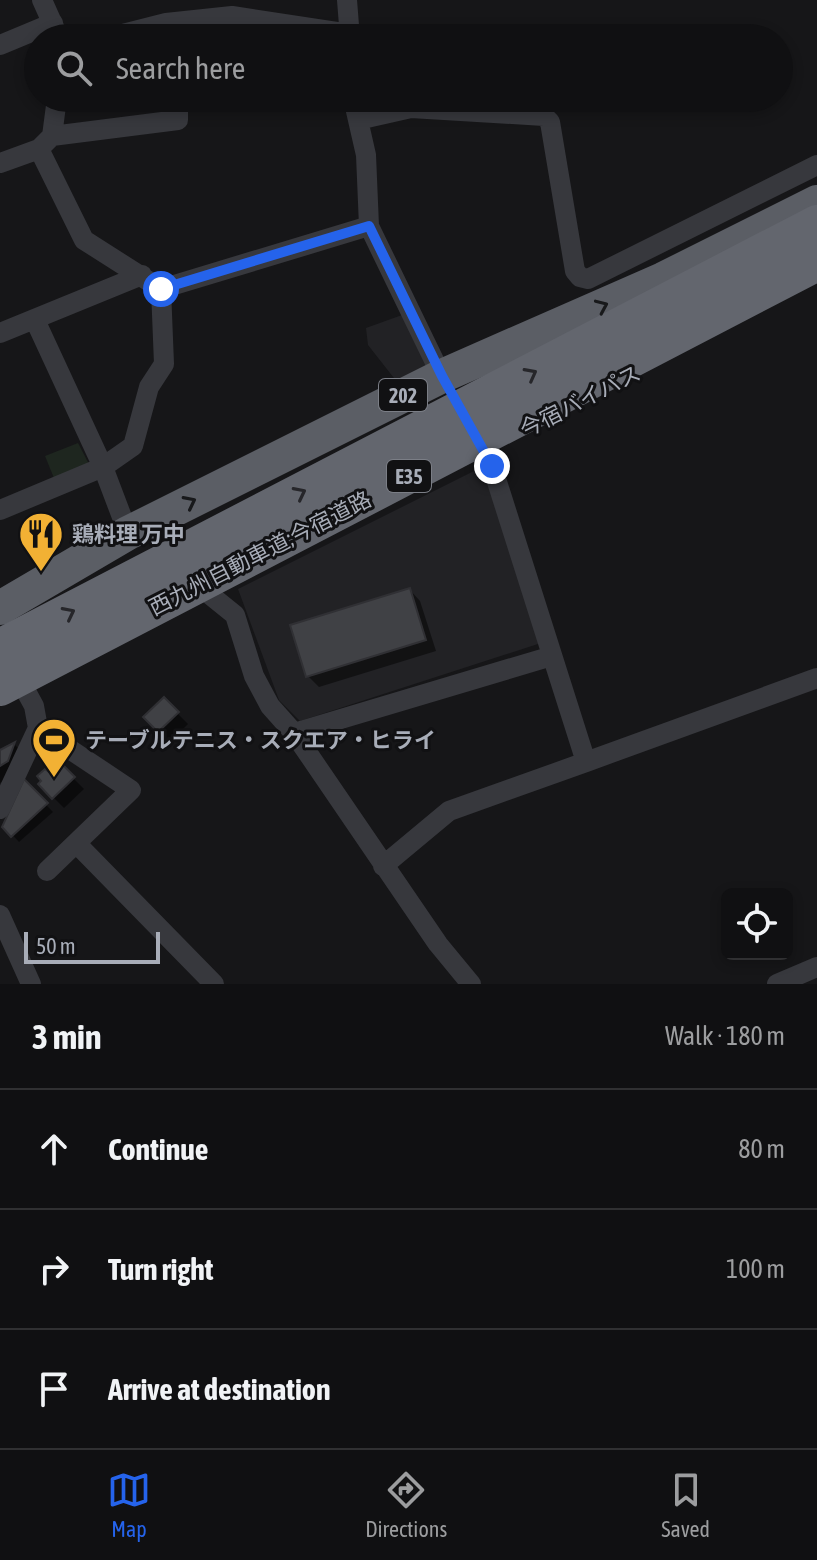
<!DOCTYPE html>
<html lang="en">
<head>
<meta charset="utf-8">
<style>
  :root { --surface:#101012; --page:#1e1e20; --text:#f1f3f6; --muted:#9c9d9f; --line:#303032; --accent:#2563eb }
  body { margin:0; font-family:"Asap Condensed","Noto Sans JP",sans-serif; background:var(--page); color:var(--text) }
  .controls { position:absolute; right:24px; bottom:24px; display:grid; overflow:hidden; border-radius:12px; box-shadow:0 4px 12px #0003 }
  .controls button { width:72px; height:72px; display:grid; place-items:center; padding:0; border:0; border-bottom:2px solid var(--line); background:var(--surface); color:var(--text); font:40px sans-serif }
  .scale { position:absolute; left:24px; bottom:20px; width:136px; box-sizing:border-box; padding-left:8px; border:4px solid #a8adb8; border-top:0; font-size:22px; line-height:28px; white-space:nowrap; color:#a8adb8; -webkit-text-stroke:6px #111113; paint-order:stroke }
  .stop { position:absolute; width:24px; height:24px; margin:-18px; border:6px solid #2563eb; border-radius:50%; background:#fff }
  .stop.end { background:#2563eb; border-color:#fff; box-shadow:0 2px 8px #0008 }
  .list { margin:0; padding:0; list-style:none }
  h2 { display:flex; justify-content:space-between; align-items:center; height:104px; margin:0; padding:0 32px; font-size:34px }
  h2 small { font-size:26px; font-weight:400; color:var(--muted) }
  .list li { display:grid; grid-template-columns:52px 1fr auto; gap:24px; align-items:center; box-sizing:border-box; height:120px; padding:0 32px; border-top:2px solid var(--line) }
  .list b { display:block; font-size:30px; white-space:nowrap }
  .list em { font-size:26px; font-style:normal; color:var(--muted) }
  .icon { flex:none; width:44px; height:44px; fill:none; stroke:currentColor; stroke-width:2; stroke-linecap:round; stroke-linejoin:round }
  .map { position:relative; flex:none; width:817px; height:984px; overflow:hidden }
  .search { position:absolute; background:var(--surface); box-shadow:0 4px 12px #0003; left:24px; right:24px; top:24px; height:88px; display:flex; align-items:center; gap:20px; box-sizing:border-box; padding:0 28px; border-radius:44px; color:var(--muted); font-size:30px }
  .sheet { height:464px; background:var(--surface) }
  nav { display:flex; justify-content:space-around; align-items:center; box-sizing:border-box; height:112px; border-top:2px solid var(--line); background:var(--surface); font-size:22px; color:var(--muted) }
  nav a { display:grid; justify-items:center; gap:4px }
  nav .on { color:var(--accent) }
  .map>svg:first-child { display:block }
</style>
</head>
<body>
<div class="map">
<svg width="817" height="984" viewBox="0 0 817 984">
  <rect width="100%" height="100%" fill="#161618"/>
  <path fill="#222225" d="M402 315 428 370 401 387 368 345 366 328Z
    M482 467 541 643 300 721 279 700 238 589Z"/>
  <path fill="#1e261f" d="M78 443 91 468 56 483 45 456Z"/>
  <path fill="#0007" d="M410 590 420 601 436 651 319 687 308 676Z
    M164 700 188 724 170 742 146 717Z
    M15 745 25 755 19 772 0 783V752Z
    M53 758 84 789 64 808 40 784 55 769Z
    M25 783 53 812 19 842 5 827Z"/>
  <path fill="#404145" stroke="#303034" stroke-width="2" d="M410 588 426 640 306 677 290 625Z
    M164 697 179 712 158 732 143 717Z
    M15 742 8 761 0 766V750Z
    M53 755 75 777 52 799 38 784 41 781 37 776 45 769 49 772 52 769 46 762Z
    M24 779 48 803 11 837 2 827Z"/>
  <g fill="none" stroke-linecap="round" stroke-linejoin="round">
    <path stroke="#37383d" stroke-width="20" d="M42 0 59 38
      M347 0 350 38
      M107 38 166 23 232 16 350 34
      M0 45 53 23
      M353 98 366 155 369 226 445 383
      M358 120 411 108 544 116 550 122 575 271 580 277 588 279 817 165
      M52 136 178 120V98
      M39 149 84 240 161 289
      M0 163 39 149 52 136 57 98
      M161 289 369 226
      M35 320 103 467 128 533
      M0 333 142 275
      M473 431 492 466 586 762 817 678
      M0 510 103 467 133 446 149 387 164 364 161 289
      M209 594 235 615 254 676 270 706 294 733 438 944 471 984
      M38 728 131 790 47 871
      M294 733 552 656
      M0 809 38 728 34 706 15 671
      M76 843 214 984
      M383 866 449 811 586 762
      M0 915 31 984
      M777 984 817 967"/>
    <path stroke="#5b5e65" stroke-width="34" d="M0 608 128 533 442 376 663 279 817 202"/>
    <path stroke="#63666e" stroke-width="38" d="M0 648 817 224
      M0 687 817 262"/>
  </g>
  <defs><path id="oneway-chevron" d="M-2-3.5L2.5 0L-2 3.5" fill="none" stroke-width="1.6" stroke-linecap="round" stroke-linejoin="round" transform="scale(2)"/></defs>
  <g stroke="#18191b">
    <use href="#oneway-chevron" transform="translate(602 306) rotate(-24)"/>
    <use href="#oneway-chevron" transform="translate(190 502) rotate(-27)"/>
  </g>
  <g stroke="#26262a">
    <use href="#oneway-chevron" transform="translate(531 374) rotate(-28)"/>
    <use href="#oneway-chevron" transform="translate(300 493) rotate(-27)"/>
    <use href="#oneway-chevron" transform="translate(69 613) rotate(-27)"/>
  </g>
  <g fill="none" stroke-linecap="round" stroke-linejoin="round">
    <path stroke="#2563eb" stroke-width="10" d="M161 289 369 226 442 376 492 466"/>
  </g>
  <defs>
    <g id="restaurant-pin" transform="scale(2.3)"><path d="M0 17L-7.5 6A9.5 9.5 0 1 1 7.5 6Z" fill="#f2b134" stroke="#111113"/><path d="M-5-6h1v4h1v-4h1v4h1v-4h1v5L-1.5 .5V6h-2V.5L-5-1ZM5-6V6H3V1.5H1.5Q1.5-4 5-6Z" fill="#111"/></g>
    <g id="stadium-pin" transform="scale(2.3)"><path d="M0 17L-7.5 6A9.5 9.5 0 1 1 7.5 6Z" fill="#f2b134" stroke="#111113"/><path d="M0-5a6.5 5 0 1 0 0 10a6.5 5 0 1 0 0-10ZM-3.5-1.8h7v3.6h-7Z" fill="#111"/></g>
  </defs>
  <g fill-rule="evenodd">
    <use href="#restaurant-pin" x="41" y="534"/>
    <use href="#stadium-pin" x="54" y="740"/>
  </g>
  <g text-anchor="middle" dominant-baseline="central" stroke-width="6" stroke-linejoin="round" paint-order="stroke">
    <g fill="#111113" stroke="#7b7e86" stroke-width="2">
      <rect x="379" y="379" width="48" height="32" rx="6"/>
      <rect x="387" y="460" width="44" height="32" rx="6"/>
    </g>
    <g font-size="20" font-weight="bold" fill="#a8adb8">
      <text x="403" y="395">202</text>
      <text x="409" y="476">E35</text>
    </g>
    <g font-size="22" fill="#a8adb8" stroke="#111113">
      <text transform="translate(580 401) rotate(-27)">今宿バイパス</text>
      <text transform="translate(260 553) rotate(-27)">西九州自動車道;今宿道路</text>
    </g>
    <g font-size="22" font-weight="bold" fill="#a8adb8" stroke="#111113" text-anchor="start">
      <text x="72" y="534">鶏料理 万中</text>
      <text x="85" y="740">テーブルテニス・スクエア・ヒライ</text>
    </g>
  </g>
</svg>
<div class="controls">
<button><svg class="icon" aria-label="locate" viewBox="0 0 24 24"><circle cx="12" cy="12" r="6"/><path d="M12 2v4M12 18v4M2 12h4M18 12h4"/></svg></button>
</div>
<div class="scale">50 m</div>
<div class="stop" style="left:161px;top:289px"></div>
<div class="stop end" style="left:492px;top:466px"></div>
<div class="search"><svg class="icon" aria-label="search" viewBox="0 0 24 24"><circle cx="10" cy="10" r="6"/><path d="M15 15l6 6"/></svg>Search here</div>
</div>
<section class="sheet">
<h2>3 min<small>Walk · 180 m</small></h2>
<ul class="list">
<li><svg class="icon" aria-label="ahead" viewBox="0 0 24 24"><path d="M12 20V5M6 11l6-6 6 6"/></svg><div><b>Continue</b></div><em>80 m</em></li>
<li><svg class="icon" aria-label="right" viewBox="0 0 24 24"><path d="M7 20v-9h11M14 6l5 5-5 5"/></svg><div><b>Turn right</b></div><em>100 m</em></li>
<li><svg class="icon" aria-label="arrive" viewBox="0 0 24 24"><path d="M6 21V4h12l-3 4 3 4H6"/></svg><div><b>Arrive at destination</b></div></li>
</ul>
</section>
<nav>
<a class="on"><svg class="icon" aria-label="map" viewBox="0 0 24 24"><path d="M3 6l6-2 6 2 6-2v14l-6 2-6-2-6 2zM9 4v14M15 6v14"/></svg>Map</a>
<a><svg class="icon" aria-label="directions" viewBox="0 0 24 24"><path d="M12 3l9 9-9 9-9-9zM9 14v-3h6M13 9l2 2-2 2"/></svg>Directions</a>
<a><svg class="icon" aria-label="saved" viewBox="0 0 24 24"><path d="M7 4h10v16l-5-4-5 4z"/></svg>Saved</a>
</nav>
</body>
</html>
